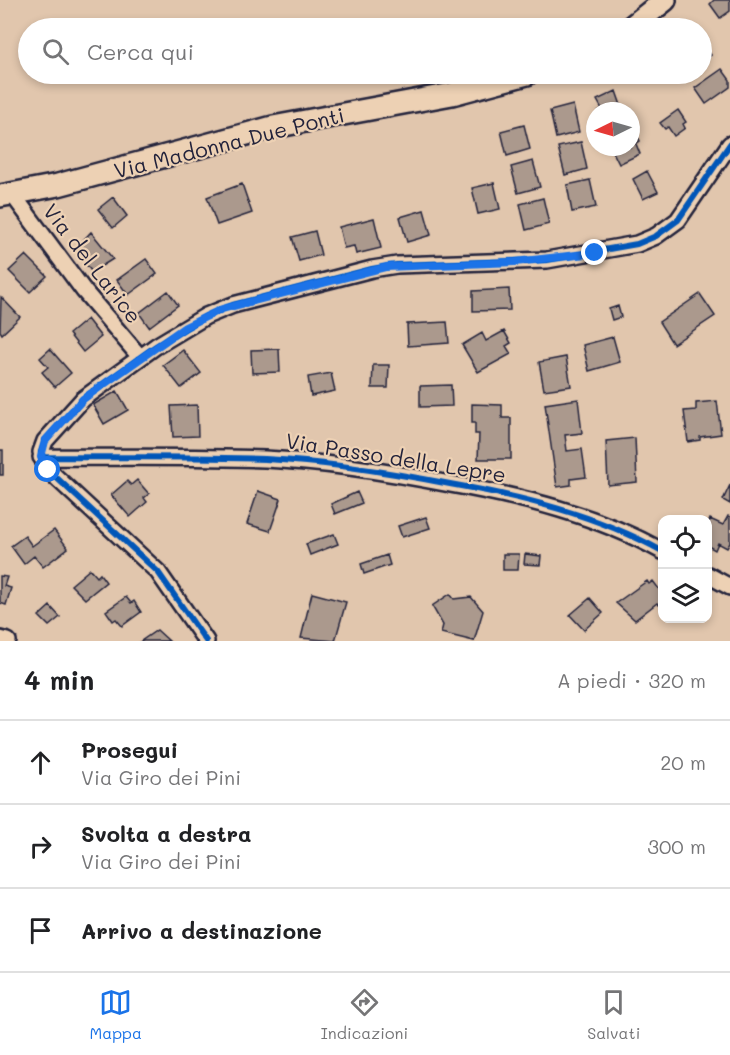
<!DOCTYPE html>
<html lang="it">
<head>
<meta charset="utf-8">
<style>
  :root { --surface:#fff; --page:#f6f6f6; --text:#202124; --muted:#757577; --line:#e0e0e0; --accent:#1a73e8 }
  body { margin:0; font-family:Mali,sans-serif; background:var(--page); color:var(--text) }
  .controls { position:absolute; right:18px; bottom:18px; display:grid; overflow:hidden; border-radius:12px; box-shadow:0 3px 9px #0003 }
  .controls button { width:54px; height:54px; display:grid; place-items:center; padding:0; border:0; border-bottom:2px solid var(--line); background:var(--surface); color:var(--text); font:30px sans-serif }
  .compass { position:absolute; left:586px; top:102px; width:54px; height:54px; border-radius:50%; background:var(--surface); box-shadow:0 3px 9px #0003; rotate:265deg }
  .stop { position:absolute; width:18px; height:18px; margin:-14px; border:4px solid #1a73e8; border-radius:50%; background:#fff }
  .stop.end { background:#1a73e8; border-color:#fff; box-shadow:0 2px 6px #0008 }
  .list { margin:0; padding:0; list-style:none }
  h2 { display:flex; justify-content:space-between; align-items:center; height:78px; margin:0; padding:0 24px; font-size:26px }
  h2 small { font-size:20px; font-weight:400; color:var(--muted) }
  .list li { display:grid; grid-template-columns:39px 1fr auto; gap:18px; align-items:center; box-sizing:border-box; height:84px; padding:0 24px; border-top:2px solid var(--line) }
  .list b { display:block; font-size:22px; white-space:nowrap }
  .list p { margin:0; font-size:20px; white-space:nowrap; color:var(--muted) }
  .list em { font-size:20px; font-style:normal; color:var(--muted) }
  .icon { flex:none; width:33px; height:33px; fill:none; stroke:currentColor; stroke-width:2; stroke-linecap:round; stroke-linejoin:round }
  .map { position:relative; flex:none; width:730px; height:641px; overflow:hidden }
  .search { position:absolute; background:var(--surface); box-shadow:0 3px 9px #0003; left:18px; right:18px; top:18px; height:66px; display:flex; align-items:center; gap:15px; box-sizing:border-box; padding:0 21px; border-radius:33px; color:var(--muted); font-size:22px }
  .sheet { height:330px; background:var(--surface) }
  nav { display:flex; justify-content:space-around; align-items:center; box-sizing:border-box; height:84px; border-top:2px solid var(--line); background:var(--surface); font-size:16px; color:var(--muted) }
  nav a { display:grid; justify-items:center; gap:3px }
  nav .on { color:var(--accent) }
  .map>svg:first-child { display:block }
</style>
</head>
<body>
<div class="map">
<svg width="730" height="641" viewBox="0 0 730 641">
  <rect width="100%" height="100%" fill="#e1c6ad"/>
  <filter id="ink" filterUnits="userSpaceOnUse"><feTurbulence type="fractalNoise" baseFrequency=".0167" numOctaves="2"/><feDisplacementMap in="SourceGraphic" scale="12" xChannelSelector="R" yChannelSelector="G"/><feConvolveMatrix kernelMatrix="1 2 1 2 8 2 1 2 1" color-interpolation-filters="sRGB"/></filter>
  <g filter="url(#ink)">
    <path fill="#ab998d" stroke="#22223b" stroke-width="1.5" d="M714 0H730V11L720 18 710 4Z
      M702 41 711 55 702 62Z
      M722 69 730 80V87L706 104 695 88Z
      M616 91 623 111H598L602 109 597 100Z
      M573 105 579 132 556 138 550 111Z
      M678 110 686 122 683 124 685 128 674 136 668 127 665 129 660 123Z
      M524 125 530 149 507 156 501 131Z
      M635 130 640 141 636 144 640 154 619 164 613 152 617 150 616 147H631V132Z
      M581 142 587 169 565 175 558 147Z
      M533 161 540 187 518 193 511 167Z
      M647 171 658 192 643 199 633 179Z
      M590 180 596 207 572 212 567 185Z
      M494 183 500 209 478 214 472 188Z
      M242 184 252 213 217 225 207 197Z
      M113 197 127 216 113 228 98 209Z
      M543 198 549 224 526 230 520 204Z
      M424 210 431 235 407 242 400 217Z
      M374 218 381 248 356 254 354 246 344 248 339 227Z
      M315 231 321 255 299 261 292 237Z
      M91 232 113 259 92 272 74 250Z
      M26 255 47 276 30 292 9 271Z
      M146 259 157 274 128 295 117 280Z
      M509 289 510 310 473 311V291Z
      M168 291 178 305 149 327 139 313Z
      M700 294 715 316 673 344 659 322Z
      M1 297 20 317 2 334 0 331Z
      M618 306 621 317 612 320 609 309Z
      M87 319 101 337 83 352 69 334Z
      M447 322 449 343 408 346 407 324Z
      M504 331 511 343 506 346 511 354 478 372 462 345 482 333 486 341Z
      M613 337 620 362 589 371 583 345Z
      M50 349 71 373 55 387 42 372 48 367 40 358Z
      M279 349 280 372 252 373 251 350Z
      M183 350 201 373 181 388 163 365Z
      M566 357 571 386 544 390 539 362Z
      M373 365H389L388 388H372Z
      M331 373 335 391 311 396 308 377Z
      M451 385 452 406 420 407V386Z
      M117 391 128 410 104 424 93 405Z
      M578 399 582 433 565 435 567 451 582 449 586 477 571 479V485L557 487 545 404Z
      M717 401 721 434 700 437V440L688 442 684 411 696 410V403Z
      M472 404 502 405V418H511V459H478L479 434H475V423H472Z
      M197 405 198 436 173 437 171 406Z
      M635 438 637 482 608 485 606 441Z
      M0 450H3V475H0Z
      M137 480 149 494 144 498 147 502 130 517 111 495 127 481 131 485Z
      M730 485V504L723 500Z
      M258 491 281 499 270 531 247 524Z
      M357 492 362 503 335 514 331 504Z
      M728 516 730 517V543L727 548 718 543 715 550 708 546V524L710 519 723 525Z
      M426 517 430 528 402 537 398 526Z
      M54 530 68 548 43 567 34 556 24 564 11 546 25 536 32 546Z
      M334 534 338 544 310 555 306 544Z
      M503 554H519L518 570H503Z
      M525 554 541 556 540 565 524 564Z
      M387 555 390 565 364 574 361 564Z
      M90 569 97 577 100 574 106 582 85 599 71 585Z
      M0 576 7 577 4 586 11 588 6 605 0 603Z
      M647 581 649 584 653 581 662 593V602L659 605 657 603 635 620 616 603Z
      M312 593 346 602 335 641 301 638Z
      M450 594 454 599 471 597 483 611 474 641 441 633 443 625 432 606Z
      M126 597 131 603 134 601 141 612 122 626 116 619 113 621 106 611Z
      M590 598 603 613 584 630 570 615Z
      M50 606 60 617 49 626 39 616Z
      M157 630 169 641H141Z"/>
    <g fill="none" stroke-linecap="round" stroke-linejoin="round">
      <g stroke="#22223b" stroke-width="20">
        <path id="minor" d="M13 195 84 291 140 357
          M41 457C116 458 190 456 265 459 327 462 389 472 450 484 523 497 597 515 662 551
          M708 575 730 587
          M0 639 8 641
          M206 641 158 572 45 467 41 452 45 441 83 399 156 346 206 316 233 305 372 269 397 265 547 260 637 244 656 236 678 220 730 144"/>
      </g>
      <g stroke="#22223b" stroke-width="26">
        <path id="secondary" d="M630 28 665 0
          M0 196 58 185 273 127 452 94 527 74"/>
      </g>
      <use href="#minor" stroke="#edd1b4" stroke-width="15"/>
      <use href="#secondary" stroke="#edd1b4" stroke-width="21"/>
      <g stroke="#edd1b4" stroke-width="10">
        <path id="cycleway" d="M41 457C116 458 190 456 265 459 327 462 389 472 450 484 523 497 597 515 662 551
          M206 641 158 572 45 467 41 452 45 441 83 399 156 346 206 316 233 305 372 269 397 265 547 260 637 244 656 236 678 220 730 144"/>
      </g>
      <use href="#cycleway" stroke="#0057b8" stroke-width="6"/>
    </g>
  </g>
  <g fill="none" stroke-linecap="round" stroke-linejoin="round" filter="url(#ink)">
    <path stroke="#1a73e8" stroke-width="8" d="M48 470 41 457 45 441 83 399 185 327 222 309 386 267 515 262 595 253"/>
  </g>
  <g text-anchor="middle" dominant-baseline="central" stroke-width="4.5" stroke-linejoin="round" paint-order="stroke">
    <g font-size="21" fill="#22223b" stroke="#edd1b4">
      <text transform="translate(229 142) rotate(-14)">Via Madonna Due Ponti</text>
      <text transform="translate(93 263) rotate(52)">Via del Larice</text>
      <text transform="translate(396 457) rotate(9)">Via Passo della Lepre</text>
    </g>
  </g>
</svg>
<div class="controls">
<button><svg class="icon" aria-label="locate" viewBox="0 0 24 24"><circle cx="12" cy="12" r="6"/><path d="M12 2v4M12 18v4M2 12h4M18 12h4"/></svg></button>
<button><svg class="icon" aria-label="layers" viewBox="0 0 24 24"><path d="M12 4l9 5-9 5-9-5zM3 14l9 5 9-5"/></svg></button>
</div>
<svg class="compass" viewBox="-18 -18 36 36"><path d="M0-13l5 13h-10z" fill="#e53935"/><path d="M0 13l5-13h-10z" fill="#757577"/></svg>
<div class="stop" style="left:48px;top:470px"></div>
<div class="stop end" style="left:595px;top:253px"></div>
<div class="search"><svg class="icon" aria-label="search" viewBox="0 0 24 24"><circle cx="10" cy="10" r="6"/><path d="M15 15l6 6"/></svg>Cerca qui</div>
</div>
<section class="sheet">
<h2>4 min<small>A piedi · 320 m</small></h2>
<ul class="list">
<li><svg class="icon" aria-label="ahead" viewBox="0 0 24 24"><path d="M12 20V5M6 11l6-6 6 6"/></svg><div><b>Prosegui</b><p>Via Giro dei Pini</p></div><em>20 m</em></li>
<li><svg class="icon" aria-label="right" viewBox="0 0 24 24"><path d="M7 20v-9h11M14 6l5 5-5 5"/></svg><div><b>Svolta a destra</b><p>Via Giro dei Pini</p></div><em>300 m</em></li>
<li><svg class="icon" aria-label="arrive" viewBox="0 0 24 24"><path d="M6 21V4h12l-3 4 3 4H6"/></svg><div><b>Arrivo a destinazione</b></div></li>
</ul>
</section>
<nav>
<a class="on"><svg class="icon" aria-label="map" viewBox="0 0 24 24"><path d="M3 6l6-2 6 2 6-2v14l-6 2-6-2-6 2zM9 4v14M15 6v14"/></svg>Mappa</a>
<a><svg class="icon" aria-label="directions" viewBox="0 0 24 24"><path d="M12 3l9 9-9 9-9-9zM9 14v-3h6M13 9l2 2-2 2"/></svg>Indicazioni</a>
<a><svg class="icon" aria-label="saved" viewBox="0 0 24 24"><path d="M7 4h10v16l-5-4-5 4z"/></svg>Salvati</a>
</nav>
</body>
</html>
